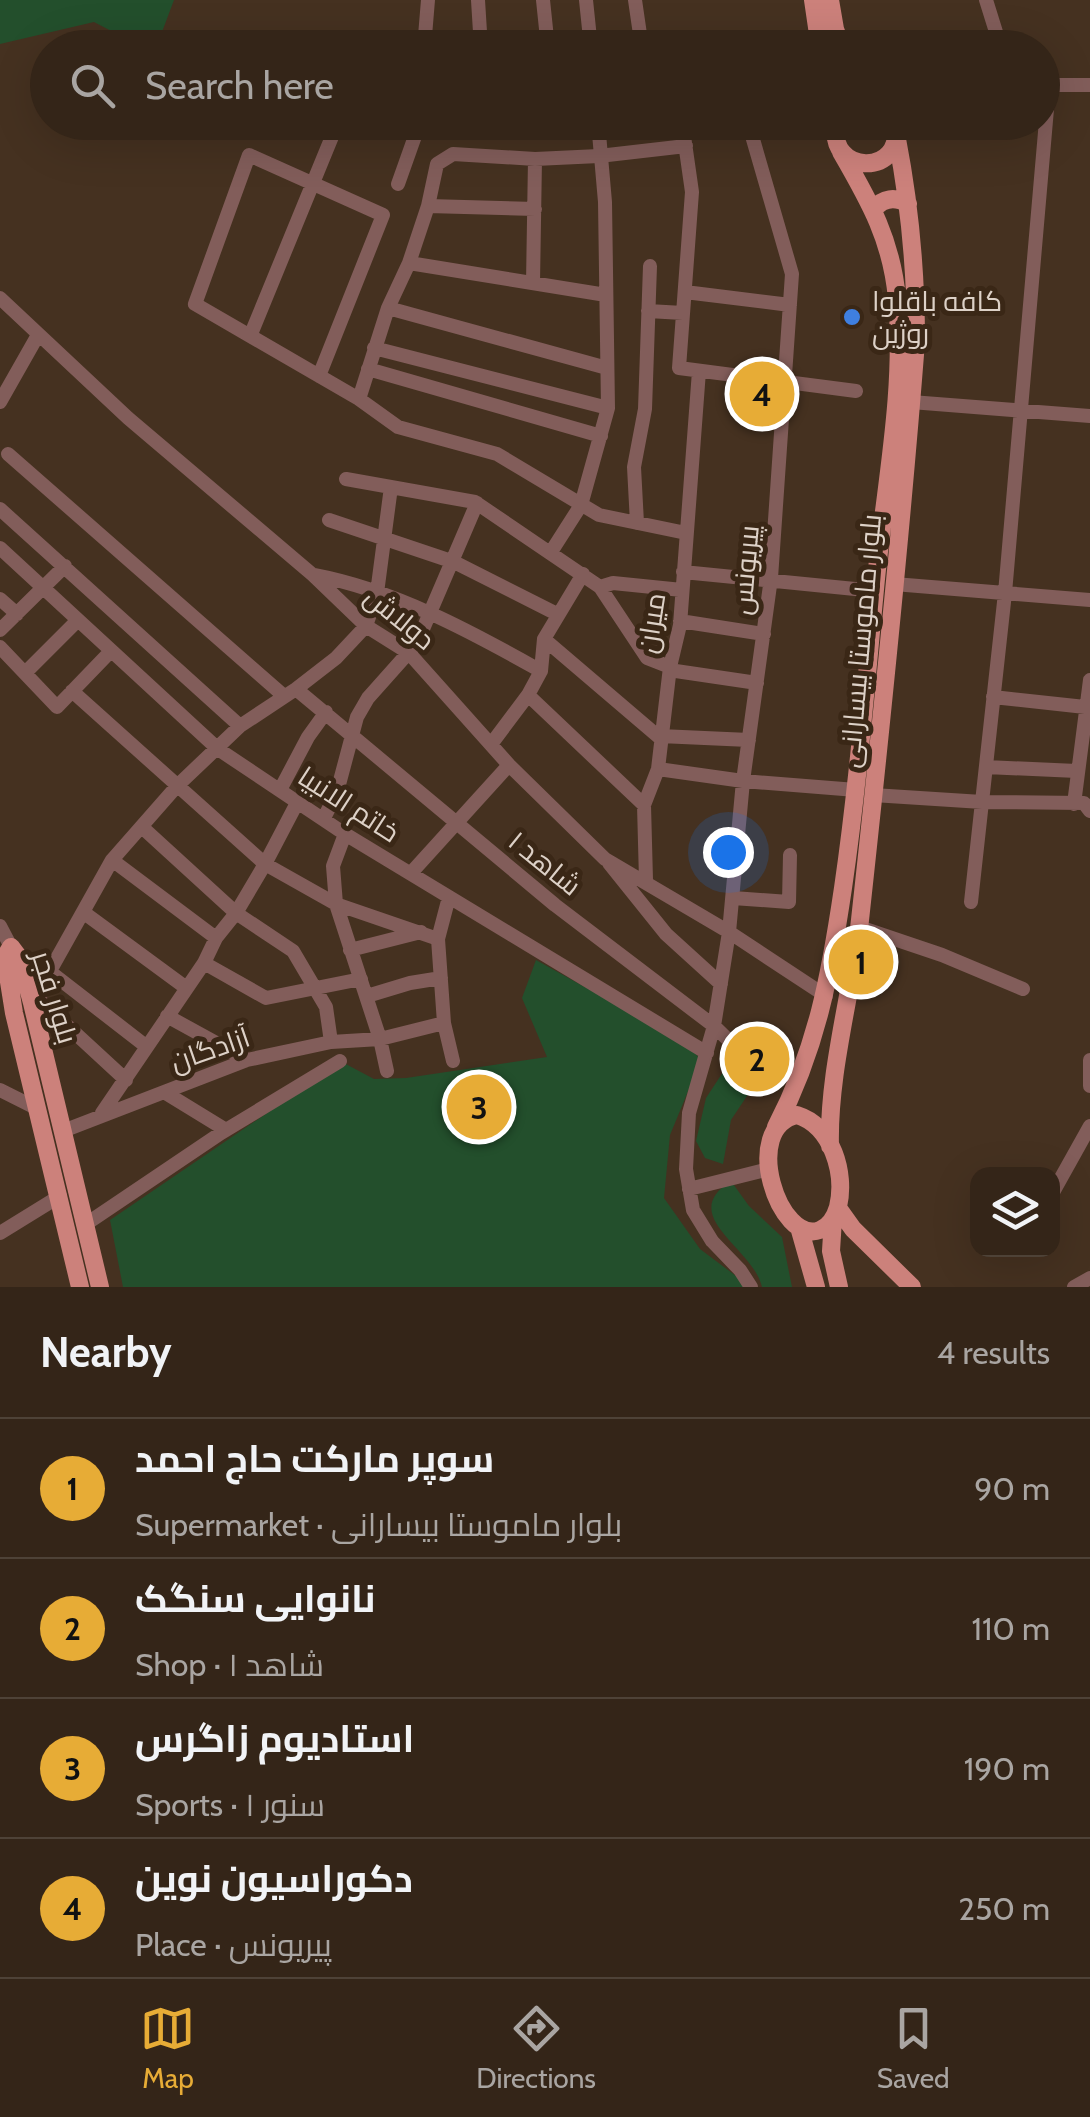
<!DOCTYPE html>
<html lang="en">
<head>
<meta charset="utf-8">
<style>
  :root { --surface:#342518; --page:#3f3125; --text:#f1f3f6; --muted:#a9a5a2; --line:#4e4237; --accent:#e7ac36 }
  body { margin:0; font-family:Cabin,Cairo,sans-serif; background:var(--page); color:var(--text) }
  .controls { position:absolute; right:30px; bottom:30px; display:grid; overflow:hidden; border-radius:20px; box-shadow:0 10px 40px #0002 }
  .controls button { width:90px; height:90px; display:grid; place-items:center; padding:0; border:0; border-bottom:2px solid var(--line); background:var(--surface); color:var(--text); font:50px sans-serif }
  .you { position:absolute; left:728px; top:852px; width:35px; height:35px; margin:-25px; border:8px solid #fff; border-radius:50%; background:#1a73e8; box-shadow:0 0 0 15px #1a73e833 }
  .badge { display:grid; place-items:center; width:65px; height:65px; border-radius:50%; background:var(--accent); color:#111; font-size:32px; font-weight:700 }
  .pin { position:absolute; translate:-50% -50%; border:5px solid #fff; box-shadow:0 2px 10px #0006 }
  .list { margin:0; padding:0; list-style:none }
  h2 { display:flex; justify-content:space-between; align-items:center; height:130px; margin:0; padding:0 40px; font-size:42px }
  h2 small { font-size:32px; font-weight:400; color:var(--muted) }
  .list li { display:grid; grid-template-columns:65px 1fr auto; gap:30px; align-items:center; box-sizing:border-box; height:140px; padding:0 40px; border-top:2px solid var(--line) }
  .list b { display:block; font-size:38px; white-space:nowrap }
  .list p { margin:0; font-size:32px; white-space:nowrap; color:var(--muted) }
  .list em { font-size:32px; font-style:normal; color:var(--muted) }
  .icon { flex:none; width:55px; height:55px; fill:none; stroke:currentColor; stroke-width:2; stroke-linecap:round; stroke-linejoin:round }
  .map { position:relative; flex:none; width:1090px; height:1287px; overflow:hidden }
  .search { position:absolute; background:var(--surface); box-shadow:0 10px 40px #0002; left:30px; right:30px; top:30px; height:110px; display:flex; align-items:center; gap:25px; box-sizing:border-box; padding:0 35px; border-radius:55px; color:var(--muted); font-size:38px }
  .sheet { height:690px; background:var(--surface) }
  nav { display:flex; justify-content:space-around; align-items:center; box-sizing:border-box; height:140px; border-top:2px solid var(--line); background:var(--surface); font-size:28px; color:var(--muted) }
  nav a { display:grid; justify-items:center; gap:5px }
  nav .on { color:var(--accent) }
  .map>svg:first-child { display:block }
</style>
</head>
<body>
<div class="map">
<svg width="1090" height="1287" viewBox="0 0 1090 1287">
  <rect width="100%" height="100%" fill="#453120"/>
  <path fill="#234f2c" d="M0 0H174L156 48 142 47 94 22 0 44Z
    M536 960 686 1043 701 1060 670 1135 664 1198 700 1249 744 1282 745 1287H123L110 1220 342 1062 374 1079 406 1078 547 1057 522 998Z
    M729 1063 757 1081 731 1120 723 1164 705 1158 696 1141 706 1098Z
    M731 1181 749 1206 782 1237 792 1287H762C753 1247 676 1216 731 1181Z"/>
  <g fill="none" stroke-linecap="round" stroke-linejoin="round">
    <path stroke="#825d5a" stroke-width="14" d="M478 0 481 48
      M543 0 548 48
      M586 0 591 48
      M635 0 642 48
      M986 0 1001 48
      M424 48 428 0
      M789 48 819 40
      M1043 85H1090
      M682 122 692 192 679 368 856 391
      M748 122 792 274 771 578 743 781 729 932 714 1026 689 1113 686 1169 693 1210 712 1241 740 1270 751 1287
      M398 184 420 122
      M428 206 535 209
      M409 263 606 295
      M533 283 535 159
      M685 292 790 305
      M0 298 128 418 313 575 366 626 409 653 509 765 605 859 729 932 826 996
      M388 308 607 368
      M648 311 683 313
      M251 334 338 122
      M374 348 608 408
      M368 369 601 436
      M319 376 383 215 249 155 195 304 359 399 398 427 497 454 599 515 686 533
      M359 399 388 308 409 263 428 206 437 164 453 154 535 159 599 156 686 146
      M0 402 38 335
      M911 402 1090 416
      M8 454 284 696
      M346 479 475 502 600 587 647 658 670 667
      M0 509 240 726
      M329 520 454 562 557 614
      M637 523 634 467 645 409 650 266
      M0 548 218 749 345 834 707 1053
      M551 552 581 505 608 408 605 202 598 122
      M683 572 875 591
      M314 575C394 590 470 631 541 671
      M894 584 1090 600
      M600 587 613 583 682 590
      M0 599 17 614
      M680 621 764 634
      M0 630 65 566
      M544 639 660 738
      M0 647 57 707 110 652
      M669 670 757 683
      M25 673 77 621
      M296 689 555 905 714 1026 763 1074
      M72 691 265 864 336 904 438 939
      M528 695 644 805
      M993 697 1085 707 1090 711
      M660 736 749 740
      M492 743 528 695 541 671 544 639 583 574
      M986 767 1077 771
      M658 769 743 781 856 790
      M280 790 308 737 326 712
      M873 795 982 802 1084 803 1090 811
      M1074 804 1090 680
      M324 818 337 792 357 717 368 698 417 643 477 503
      M143 828 236 913 293 951 326 1007 331 1042
      M345 834 333 866 336 904 380 1039 387 1071
      M112 860 216 938
      M609 863 666 934 721 984
      M411 873 509 765
      M646 880 644 805 658 769 670 667 680 625 699 371
      M449 897 438 939 444 1023 453 1061
      M733 898 789 902 790 855
      M971 902 1005 593 1049 86
      M83 912 185 987
      M0 926 11 947
      M859 927 942 955 1023 989
      M350 950 421 932
      M204 963 266 998 361 979
      M49 971 147 1047
      M367 996 410 983 441 978
      M36 997 126 1080
      M32 1003 112 860 177 786 240 726 296 689 336 658 366 626 377 593 391 487
      M167 1016 247 1060
      M1090 1060V1086
      M0 1090 38 1109
      M164 1092 226 1130
      M102 1113 204 963 216 938 236 913 265 864 298 801
      M63 1131 247 1060 331 1042 380 1039 444 1023
      M689 1189 769 1169
      M1052 1194 1090 1126
      M86 1224 221 1133 340 1061
      M0 1233 60 1196
      M1074 1287 1090 1278"/>
    <path stroke="#cc817b" stroke-width="18" d="M813 0 820 48
      M830 0 835 29 842 48
      M837 122C824 175 907 179 895 122
      M874 209C883 198 895 196 908 204
      M11 947 20 959 32 1003 100 1287
      M11 947 5 957 14 1013 80 1287
      M797 1115C832 1126 846 1173 838 1207 835 1217 830 1226 820 1230 779 1246 740 1127 797 1115Z
      M776 1127C817 1048 830 976 843 888 858 785 866 682 876 579 885 487 905 392 897 299 892 241 870 202 841 152
      M830 1146C828 1072 852 993 860 920 881 728 901 535 916 342 916 274 910 206 897 139
      M838 1208 853 1229 912 1287
      M833 1219 831 1251 839 1287
      M799 1227 816 1287"/>
  </g>
  <circle fill="#3f7fe0" stroke="#3a2716" stroke-width="4" cx="852" cy="317" r="10"/>
  <g text-anchor="middle" dominant-baseline="central" stroke-width="10" stroke-linejoin="round" paint-order="stroke">
    <g font-size="28" fill="#ddd1c7" stroke="#3a2716" text-anchor="start">
      <text x="872" y="301">کافه باقلوا<tspan x="872" dy="32">روژین</tspan></text>
    </g>
    <g font-size="28" fill="#ddd1c7" stroke="#3a2716">
      <text transform="translate(745 570) rotate(-85)">پیریونس</text>
      <text transform="translate(400 618) rotate(39)">دولاش</text>
      <text transform="translate(651 623) rotate(-81)">میران</text>
      <text transform="translate(860 641) rotate(-85)">بلوار ماموستا بیسارانی</text>
      <text transform="translate(349 804) rotate(33)">خاتم الانبیا</text>
      <text transform="translate(545 863) rotate(39)">شاهد ۱</text>
      <text transform="translate(55 997) rotate(73)">بلوار فجر</text>
      <text transform="translate(210 1049) rotate(-19)">آزادگان</text>
    </g>
  </g>
</svg>
<div class="controls">
<button><svg class="icon" aria-label="layers" viewBox="0 0 24 24"><path d="M12 4l9 5-9 5-9-5zM3 14l9 5 9-5"/></svg></button>
</div>
<div class="you"></div>
<div class="pin badge" style="left:861px;top:962px">1</div>
<div class="pin badge" style="left:757px;top:1059px">2</div>
<div class="pin badge" style="left:479px;top:1107px">3</div>
<div class="pin badge" style="left:762px;top:394px">4</div>
<div class="search"><svg class="icon" aria-label="search" viewBox="0 0 24 24"><circle cx="10" cy="10" r="6"/><path d="M15 15l6 6"/></svg>Search here</div>
</div>
<section class="sheet">
<h2>Nearby<small>4 results</small></h2>
<ul class="list">
<li><span class="badge">1</span><div><b>سوپر مارکت حاج احمد</b><p>Supermarket · بلوار ماموستا بیسارانی</p></div><em>90 m</em></li>
<li><span class="badge">2</span><div><b>نانوایی سنگک</b><p>Shop · شاهد ۱</p></div><em>110 m</em></li>
<li><span class="badge">3</span><div><b>استادیوم زاگرس</b><p>Sports · سنور ۱</p></div><em>190 m</em></li>
<li><span class="badge">4</span><div><b>دکوراسیون نوین</b><p>Place · پیریونس</p></div><em>250 m</em></li>
</ul>
</section>
<nav>
<a class="on"><svg class="icon" aria-label="map" viewBox="0 0 24 24"><path d="M3 6l6-2 6 2 6-2v14l-6 2-6-2-6 2zM9 4v14M15 6v14"/></svg>Map</a>
<a><svg class="icon" aria-label="directions" viewBox="0 0 24 24"><path d="M12 3l9 9-9 9-9-9zM9 14v-3h6M13 9l2 2-2 2"/></svg>Directions</a>
<a><svg class="icon" aria-label="saved" viewBox="0 0 24 24"><path d="M7 4h10v16l-5-4-5 4z"/></svg>Saved</a>
</nav>
</body>
</html>
